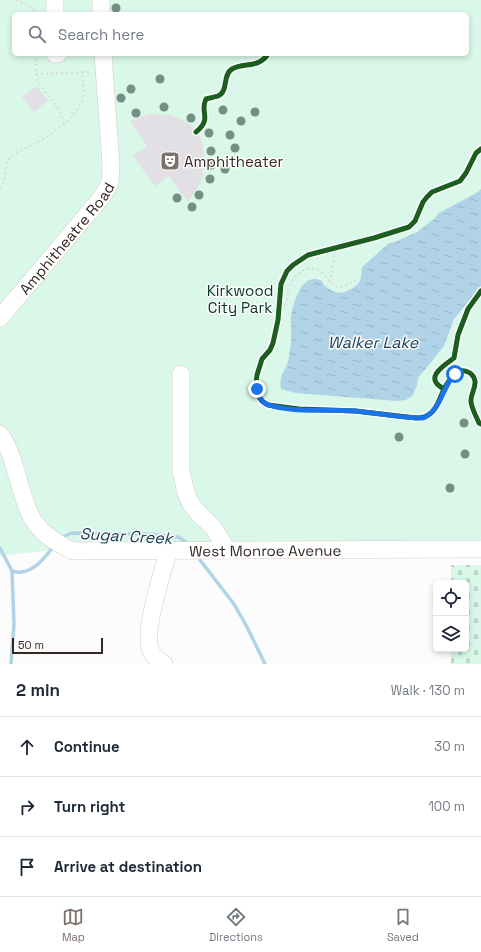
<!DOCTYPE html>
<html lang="en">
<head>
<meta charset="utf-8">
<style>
  :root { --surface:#fff; --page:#f2f2f3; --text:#1f2937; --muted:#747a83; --line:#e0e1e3; --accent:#7b726e }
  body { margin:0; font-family:"Space Grotesk",sans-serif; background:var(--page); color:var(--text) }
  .controls { position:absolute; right:12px; bottom:12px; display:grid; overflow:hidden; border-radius:6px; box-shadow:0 2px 6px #0003 }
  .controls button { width:36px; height:36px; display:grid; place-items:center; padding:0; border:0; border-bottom:1px solid var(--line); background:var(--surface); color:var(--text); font:20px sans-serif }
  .scale { position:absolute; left:12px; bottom:10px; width:91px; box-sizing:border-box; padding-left:4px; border:2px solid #352721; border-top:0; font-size:11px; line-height:14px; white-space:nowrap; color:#352721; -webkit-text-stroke:3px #fcfcfc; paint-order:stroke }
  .stop { position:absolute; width:12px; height:12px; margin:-9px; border:3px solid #1a73e8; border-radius:50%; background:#fff }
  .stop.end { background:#1a73e8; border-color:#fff; box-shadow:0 1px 4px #0008 }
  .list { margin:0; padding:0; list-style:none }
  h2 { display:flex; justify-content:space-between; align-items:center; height:52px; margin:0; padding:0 16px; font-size:17px }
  h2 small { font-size:13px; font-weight:400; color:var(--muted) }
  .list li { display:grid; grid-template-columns:26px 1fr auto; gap:12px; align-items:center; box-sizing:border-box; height:60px; padding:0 16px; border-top:1px solid var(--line) }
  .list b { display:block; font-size:15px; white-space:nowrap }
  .list em { font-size:13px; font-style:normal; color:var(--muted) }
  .icon { flex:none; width:22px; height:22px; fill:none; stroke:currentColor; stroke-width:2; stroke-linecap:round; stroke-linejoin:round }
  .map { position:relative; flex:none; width:481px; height:664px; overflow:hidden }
  .search { position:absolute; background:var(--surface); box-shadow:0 2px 6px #0003; left:12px; right:12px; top:12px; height:44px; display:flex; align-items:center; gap:10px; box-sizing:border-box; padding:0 14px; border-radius:6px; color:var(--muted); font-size:15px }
  .sheet { height:232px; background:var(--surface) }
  nav { display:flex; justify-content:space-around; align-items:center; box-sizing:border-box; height:56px; border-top:1px solid var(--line); background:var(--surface); font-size:11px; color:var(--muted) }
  nav a { display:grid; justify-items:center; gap:2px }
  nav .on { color:var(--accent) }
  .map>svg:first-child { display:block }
</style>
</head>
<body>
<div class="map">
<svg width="481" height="664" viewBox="0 0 481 664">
  <defs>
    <pattern id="cemetery-stones" width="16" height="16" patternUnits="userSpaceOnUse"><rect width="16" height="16" fill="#d9f8e9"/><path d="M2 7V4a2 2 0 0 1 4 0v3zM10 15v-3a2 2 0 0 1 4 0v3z" fill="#bbd5c8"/></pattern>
    <pattern id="water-ripples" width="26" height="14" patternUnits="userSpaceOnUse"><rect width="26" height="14" fill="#b0d3e8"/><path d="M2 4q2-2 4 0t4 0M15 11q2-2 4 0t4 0" fill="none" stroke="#98b5c7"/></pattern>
  </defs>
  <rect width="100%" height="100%" fill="#fcfcfc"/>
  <path fill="url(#cemetery-stones)" d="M451 565H481V664H451V649H466V583H451Z"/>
  <path fill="#d9f8e9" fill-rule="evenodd" d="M0 0H481V544L81 547 0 556ZM14 14H467V54H14Z"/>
  <path fill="url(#water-ripples)" d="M481 189V286L454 319 444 346 418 378 417 386 412 396 406 400 397 401 296 393 281 389C278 375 287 370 289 357 290 351 291 344 291 338 292 331 290 323 291 316 294 301 302 271 322 281L323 284C332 292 339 296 351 289 355 287 359 284 360 280 362 277 361 271 362 267L389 243 395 242 417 232 434 219 439 213 478 192Z"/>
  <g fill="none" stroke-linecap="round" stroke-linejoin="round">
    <path stroke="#b0d3e8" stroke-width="3.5" d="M60 538 72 533 146 534 178 537 186 542
      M0 548 12 571 14 624 11 664
      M200 560 234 604 247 627 265 664
      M12 571C30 577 44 559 54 546"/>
  </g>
  <path fill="#e3e0e5" d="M36 86 48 100 34 112 22 97Z
    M149 114 171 115 181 119 188 123 199 135 203 144 204 155 203 174 200 184 188 202 169 176 155 186 133 156 147 146 130 121Z"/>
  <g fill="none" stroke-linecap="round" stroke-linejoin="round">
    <g stroke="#d3ccc9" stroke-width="18">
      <g id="minor">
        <path d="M55 0V14"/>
        <path d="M101 0V14"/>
        <path d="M55 54H58"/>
        <path id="s1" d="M0 318 102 197 110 183 111 165 103 54"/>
        <path d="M181 374V471L186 493 191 504 200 515 213 527 220 538 227 550"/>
        <path id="s2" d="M0 434C7 444 12 456 15 468 20 485 24 503 32 518 40 533 58 544 73 551L481 549"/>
        <path d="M164 664C159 661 153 657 151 651 142 634 163 570 169 550"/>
      </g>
    </g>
    <path stroke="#dbdad9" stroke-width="2" stroke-dasharray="2 3" stroke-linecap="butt" d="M16 0 33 8 35 14
      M35 54 36 74 82 72
      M36 74 40 85 58 108 64 123
      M0 188C8 180 2 165 11 157 18 150 27 148 35 144 52 134 76 119 82 100 85 92 83 81 82 72L91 73
      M330 282 336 248
      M279 305C281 305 283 305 285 304 288 301 287 295 288 292 290 282 297 272 307 269 326 264 328 292 344 286 348 285 351 282 355 281L356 277"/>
    <use href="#minor" stroke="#fff" stroke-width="17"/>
    <g stroke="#fcfcfc" stroke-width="8">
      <path id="cycleway" d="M196 132C213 118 199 113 206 99 210 98 215 97 218 96 229 91 222 75 232 69 244 62 258 69 268 54
        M481 149 476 153 466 173 460 181 432 192 427 197 423 202 415 221 409 227 374 238 308 255 293 265 287 271 281 284 278 320 273 343 270 350 262 359 257 375 256 382 259 397 262 401 268 405 299 409 355 411 416 418C435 418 437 404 444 389 423 378 443 366 454 358L458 335 468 309 481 291
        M444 389C449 380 458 365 470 373 473 375 474 377 475 381 476 388 470 395 471 402 472 409 476 416 479 423L481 424"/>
    </g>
    <use href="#cycleway" stroke="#1b5e20" stroke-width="5"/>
  </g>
  <g fill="#758f85">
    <circle cx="116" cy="8" r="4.5"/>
    <circle cx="160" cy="79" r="4.5"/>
    <circle cx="131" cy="89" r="4.5"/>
    <circle cx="121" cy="98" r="4.5"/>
    <circle cx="164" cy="107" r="4.5"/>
    <circle cx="223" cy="110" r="4.5"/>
    <circle cx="255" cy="112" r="4.5"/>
    <circle cx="136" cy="113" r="4.5"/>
    <circle cx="191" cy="118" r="4.5"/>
    <circle cx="241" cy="121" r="4.5"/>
    <circle cx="209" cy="133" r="4.5"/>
    <circle cx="230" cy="135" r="4.5"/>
    <circle cx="235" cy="148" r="4.5"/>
    <circle cx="211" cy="151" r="4.5"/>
    <circle cx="211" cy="165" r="4.5"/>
    <circle cx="225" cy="169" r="4.5"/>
    <circle cx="210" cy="179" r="4.5"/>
    <circle cx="199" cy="195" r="4.5"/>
    <circle cx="177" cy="198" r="4.5"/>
    <circle cx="192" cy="207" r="4.5"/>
    <circle cx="464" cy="423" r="4.5"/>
    <circle cx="399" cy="437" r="4.5"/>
    <circle cx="465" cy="454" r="4.5"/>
    <circle cx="450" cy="488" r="4.5"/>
  </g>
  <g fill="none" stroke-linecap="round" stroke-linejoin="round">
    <path stroke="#1a73e8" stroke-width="5" d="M257 389C259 396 261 403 269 405 292 413 330 409 355 411 378 413 400 418 423 418 441 411 442 387 455 374"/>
  </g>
  <defs>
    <g id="theatre-square" transform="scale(1)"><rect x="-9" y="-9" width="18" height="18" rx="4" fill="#7b726e" stroke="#fcfcfc"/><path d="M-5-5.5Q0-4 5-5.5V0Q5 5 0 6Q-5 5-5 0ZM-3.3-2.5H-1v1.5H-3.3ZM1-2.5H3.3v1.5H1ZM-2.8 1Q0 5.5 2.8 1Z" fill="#fff"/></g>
  </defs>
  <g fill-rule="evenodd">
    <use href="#theatre-square" x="170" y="161"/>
  </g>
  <g text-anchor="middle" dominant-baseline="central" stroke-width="3" stroke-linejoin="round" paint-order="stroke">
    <g font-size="15" fill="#352721" stroke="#fcfcfc" text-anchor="start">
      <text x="184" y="161">Amphitheater</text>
    </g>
    <g font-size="15" fill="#352721" stroke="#fcfcfc">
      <text stroke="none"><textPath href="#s1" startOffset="104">Amphitheatre Road</textPath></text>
      <text stroke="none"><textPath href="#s2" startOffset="336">West Monroe Avenue</textPath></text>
    </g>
    <g font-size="15" fill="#063624" stroke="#fcfcfc">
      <text x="240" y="290">Kirkwood<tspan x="240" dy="17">City Park</tspan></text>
    </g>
    <g font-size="16" font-style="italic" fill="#153d53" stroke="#fcfcfc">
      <text x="373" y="342">Walker Lake</text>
      <text transform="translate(126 536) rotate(3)">Sugar Creek</text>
    </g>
  </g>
</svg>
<div class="controls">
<button><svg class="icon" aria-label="locate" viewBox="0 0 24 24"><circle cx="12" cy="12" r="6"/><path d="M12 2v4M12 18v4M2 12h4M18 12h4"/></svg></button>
<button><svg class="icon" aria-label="layers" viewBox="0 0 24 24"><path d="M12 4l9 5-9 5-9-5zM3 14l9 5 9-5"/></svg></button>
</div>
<div class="scale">50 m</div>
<div class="stop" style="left:455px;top:374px"></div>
<div class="stop end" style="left:257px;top:389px"></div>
<div class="search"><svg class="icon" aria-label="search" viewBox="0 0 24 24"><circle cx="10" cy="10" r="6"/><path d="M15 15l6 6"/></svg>Search here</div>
</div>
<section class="sheet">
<h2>2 min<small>Walk · 130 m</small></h2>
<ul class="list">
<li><svg class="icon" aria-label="ahead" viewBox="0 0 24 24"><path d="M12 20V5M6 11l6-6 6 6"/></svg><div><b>Continue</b></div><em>30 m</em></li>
<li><svg class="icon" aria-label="right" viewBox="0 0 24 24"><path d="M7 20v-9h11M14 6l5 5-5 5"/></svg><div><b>Turn right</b></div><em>100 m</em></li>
<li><svg class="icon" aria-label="arrive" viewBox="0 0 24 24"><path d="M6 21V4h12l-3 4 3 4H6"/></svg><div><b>Arrive at destination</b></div></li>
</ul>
</section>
<nav>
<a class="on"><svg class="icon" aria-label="map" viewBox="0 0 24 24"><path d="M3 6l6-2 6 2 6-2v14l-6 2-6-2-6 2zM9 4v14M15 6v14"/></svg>Map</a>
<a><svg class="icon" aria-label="directions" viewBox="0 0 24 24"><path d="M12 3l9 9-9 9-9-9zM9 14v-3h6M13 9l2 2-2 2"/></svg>Directions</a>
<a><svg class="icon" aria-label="saved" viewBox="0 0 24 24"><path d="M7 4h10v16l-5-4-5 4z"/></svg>Saved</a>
</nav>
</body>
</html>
